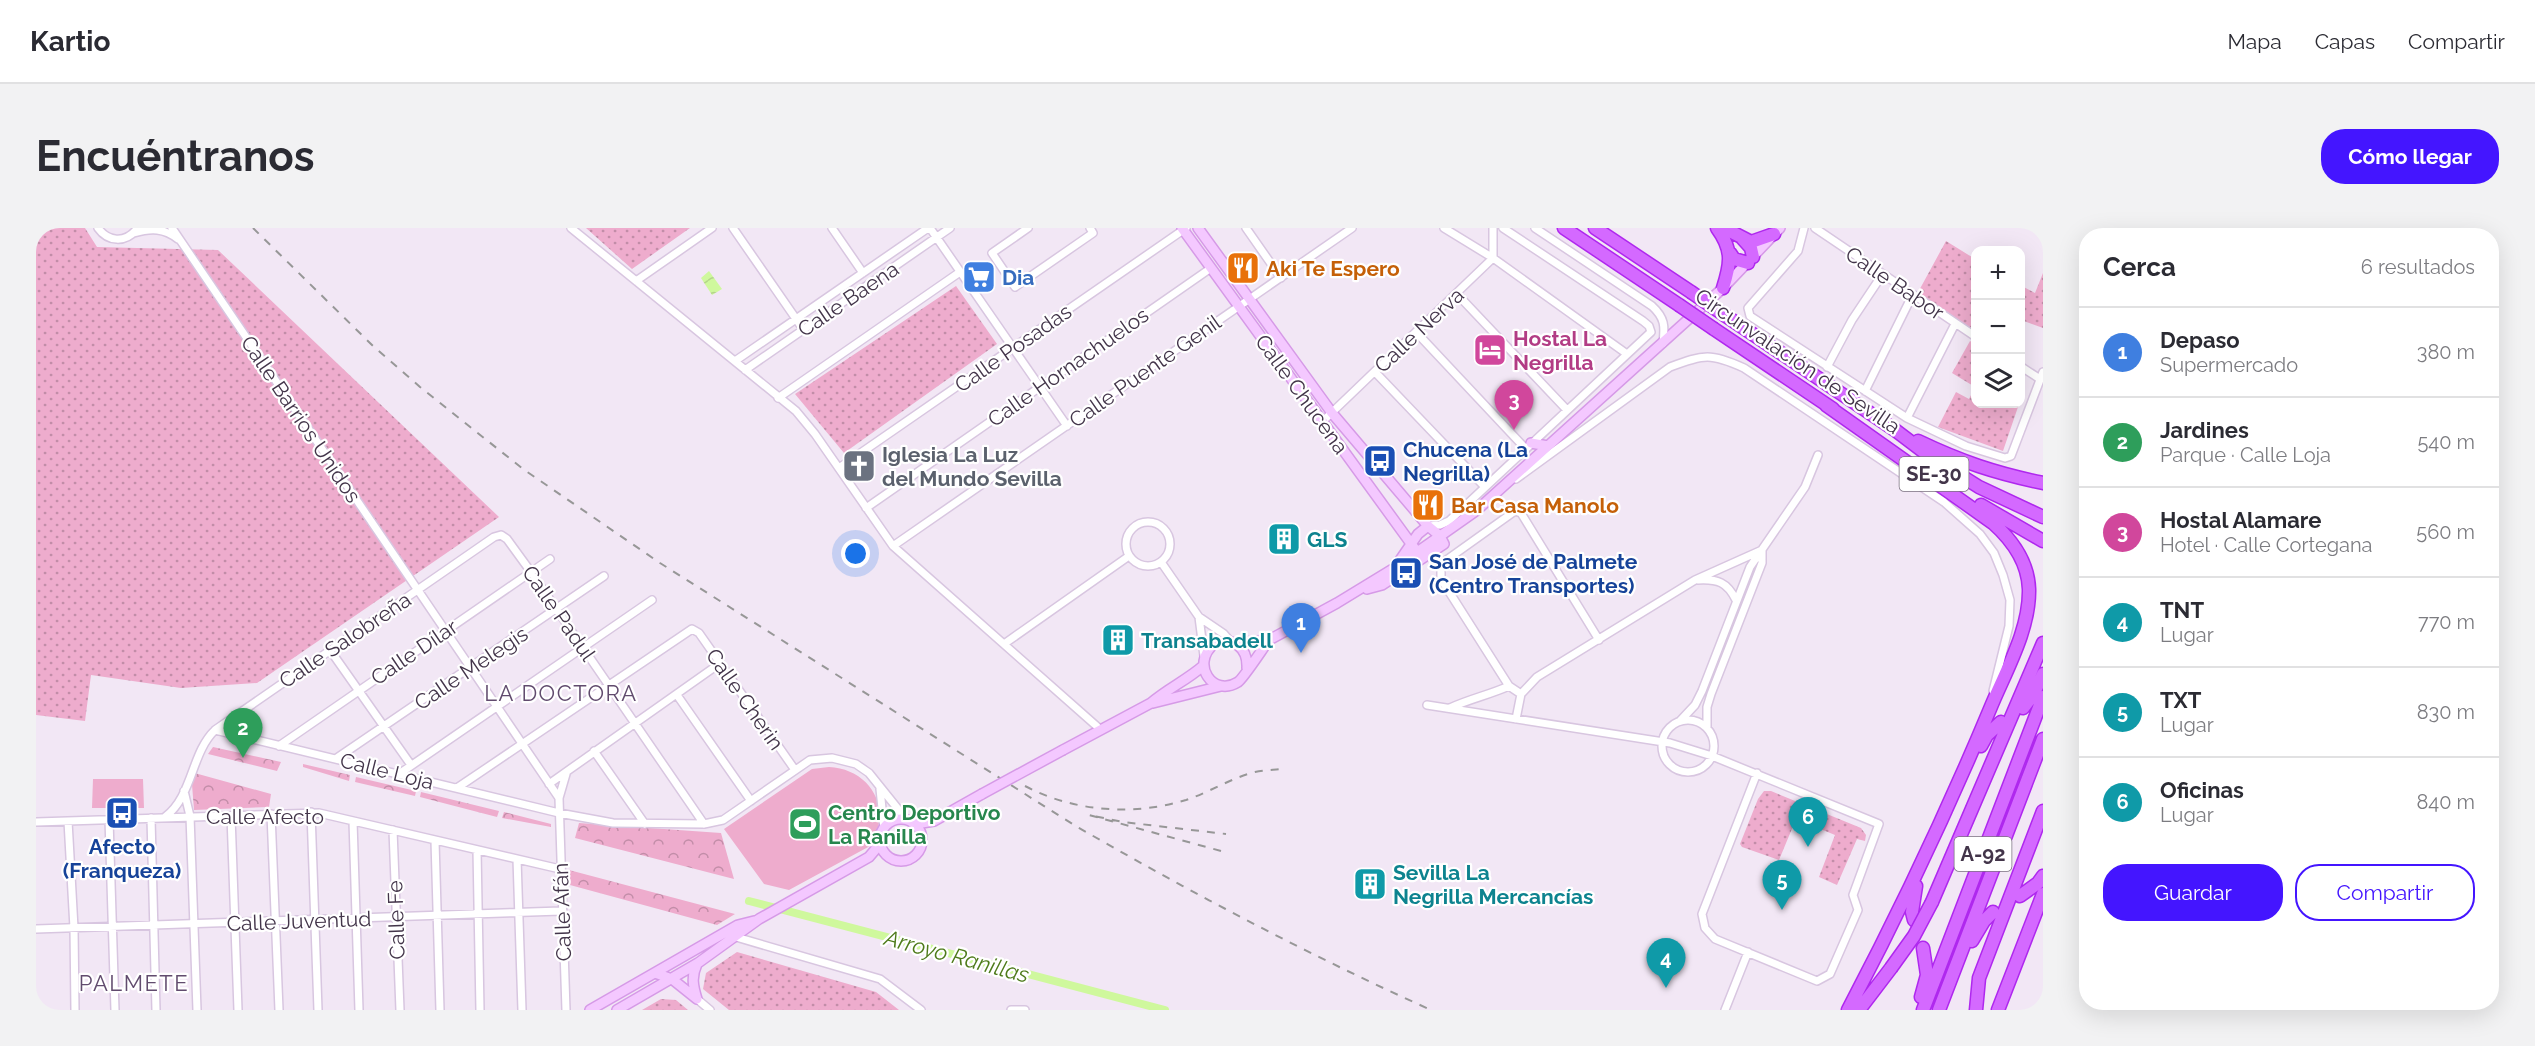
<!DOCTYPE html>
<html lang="es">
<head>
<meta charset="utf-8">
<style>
  :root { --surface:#fff; --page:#f2f2f3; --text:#2b2b33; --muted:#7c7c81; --line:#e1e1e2; --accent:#4415ff }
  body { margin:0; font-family:Raleway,sans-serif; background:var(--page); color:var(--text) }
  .controls { position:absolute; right:18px; top:18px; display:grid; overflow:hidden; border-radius:12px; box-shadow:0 6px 24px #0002 }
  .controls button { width:54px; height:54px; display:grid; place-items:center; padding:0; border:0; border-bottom:2px solid var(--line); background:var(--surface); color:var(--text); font:30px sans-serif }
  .you { position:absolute; left:820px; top:326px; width:21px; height:21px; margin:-15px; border:4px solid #fff; border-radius:50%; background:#1a73e8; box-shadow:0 0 0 9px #1a73e833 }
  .badge { display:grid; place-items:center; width:39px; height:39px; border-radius:50%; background:var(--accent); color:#fff; font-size:20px; font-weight:700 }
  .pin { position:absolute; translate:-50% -50px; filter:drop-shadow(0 2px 3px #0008) }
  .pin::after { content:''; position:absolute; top:32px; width:21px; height:18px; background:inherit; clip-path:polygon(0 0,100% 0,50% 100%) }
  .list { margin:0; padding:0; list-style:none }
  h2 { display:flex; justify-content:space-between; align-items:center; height:78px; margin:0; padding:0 24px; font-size:26px }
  h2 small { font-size:20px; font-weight:400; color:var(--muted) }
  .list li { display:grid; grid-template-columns:39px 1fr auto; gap:18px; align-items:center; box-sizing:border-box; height:90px; padding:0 24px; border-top:2px solid var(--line) }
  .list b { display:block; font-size:22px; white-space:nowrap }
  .list p { margin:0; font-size:20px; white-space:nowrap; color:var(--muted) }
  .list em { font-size:20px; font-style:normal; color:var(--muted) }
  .actions { display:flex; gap:12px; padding:18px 24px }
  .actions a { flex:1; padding:14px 0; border:2px solid var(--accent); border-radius:24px; text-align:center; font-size:21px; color:var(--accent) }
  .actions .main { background:var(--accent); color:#fff }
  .icon { flex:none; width:33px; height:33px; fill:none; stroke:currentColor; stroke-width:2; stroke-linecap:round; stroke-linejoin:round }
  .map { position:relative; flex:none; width:2007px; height:782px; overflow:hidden; border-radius:24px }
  header { display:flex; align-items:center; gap:36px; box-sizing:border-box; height:84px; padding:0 30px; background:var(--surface); border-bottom:2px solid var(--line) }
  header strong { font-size:28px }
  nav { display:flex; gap:33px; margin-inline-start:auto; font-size:21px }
  .intro { display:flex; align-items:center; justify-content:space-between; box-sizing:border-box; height:144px; padding:0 36px }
  h1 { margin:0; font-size:42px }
  .button { padding:15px 27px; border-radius:24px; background:var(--accent); color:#fff; font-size:21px; font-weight:700 }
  main { display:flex; gap:36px; padding:0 36px }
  aside { flex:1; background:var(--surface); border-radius:24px; box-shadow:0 6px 24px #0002 }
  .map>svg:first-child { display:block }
</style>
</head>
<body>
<header>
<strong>Kartio</strong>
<nav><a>Mapa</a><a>Capas</a><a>Compartir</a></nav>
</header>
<div class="intro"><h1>Encuéntranos</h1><a class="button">Cómo llegar</a></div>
<main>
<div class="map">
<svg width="2007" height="782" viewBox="0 0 2007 782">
  <defs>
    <pattern id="grass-dots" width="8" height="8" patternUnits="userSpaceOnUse" patternTransform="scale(1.5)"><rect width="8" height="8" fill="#eeaccd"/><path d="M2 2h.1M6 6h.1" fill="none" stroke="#c28da8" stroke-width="1.8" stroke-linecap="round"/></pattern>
    <pattern id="forest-crowns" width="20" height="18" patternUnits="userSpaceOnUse" patternTransform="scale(1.5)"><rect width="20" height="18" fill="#eeaccd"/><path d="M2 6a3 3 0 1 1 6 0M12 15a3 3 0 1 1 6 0" fill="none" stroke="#c28da8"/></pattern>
    <pattern id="water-waves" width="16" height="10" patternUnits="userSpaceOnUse" patternTransform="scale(1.5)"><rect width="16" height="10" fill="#cff89d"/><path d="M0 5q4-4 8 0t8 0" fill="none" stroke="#b3d589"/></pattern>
  </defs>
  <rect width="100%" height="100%" fill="#f2e7f5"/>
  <path fill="url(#grass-dots)" d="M0 0H49L61 19 182 22 463 289 221 455 145 460 55 447 49 493 0 487Z
    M550 0H654L596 41Z
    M1910 13 1939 31V107L1880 68Z
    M2007 45V100L1985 92 1984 57 1999 65Z
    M920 58 961 116 808 225 759 166Z
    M1934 113 1939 116 1940 176H1983L1967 223 1902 199 1920 164 1933 171 1939 159 1916 145Z
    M1728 563H1735L1825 600 1830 607 1829 613 1821 611 1801 657 1783 649 1799 607 1760 591 1743 632 1706 619 1704 616 1722 571Z
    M701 724 840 764 863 782H693L667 761 670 745Z
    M625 771 640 772 652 782H606Z"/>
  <path fill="url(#forest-crowns)" d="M177 519 245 534 241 543 172 526Z
    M267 536 314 547 313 553 267 539Z
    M155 544 235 566 233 579 158 582Z
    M320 549 380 563 379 568 319 554Z
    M385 564 463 583 461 589 384 569Z
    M468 584 515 596V599L466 590Z
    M543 595 685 605 698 651 539 610Z
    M533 642 699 686 681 697 534 657Z"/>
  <path fill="#eeaccd" d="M793 539C835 541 858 582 834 618L753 662 728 656 688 601 776 541Z
    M57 551H107L108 580H56Z"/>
  <path fill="url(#water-waves)" d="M673 43 686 61 676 67 665 50Z"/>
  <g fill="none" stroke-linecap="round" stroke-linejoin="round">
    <path stroke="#cff89d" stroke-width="8" d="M713 673 1129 782"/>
    <g stroke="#d8c6e0" stroke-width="10">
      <path id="street" d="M62 0C72 14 89 15 100 2
        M136 0 523 570
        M535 0 760 183 779 206 857 318 1065 502
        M697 0 767 101
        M796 0 827 45
        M894 0 1031 198
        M992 0 956 25 979 59 1057 5 1054 0
        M1210 0 1245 50
        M1408 0 1457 30 1591 126
        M1499 0 1616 78C1629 90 1629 98 1627 115
        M1768 0 1762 23 1712 80 1714 88 1871 190 1930 218 1969 230 1975 228 2007 144
        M1779 0 1940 109
        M98 5C115 0 128 0 142 11
        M600 53 676 0
        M1421 66 1531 182
        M1380 104 1489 220
        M699 133 892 0
        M1984 138 2004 151
        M1791 139 1816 92 1846 47
        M709 142 914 0
        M1339 144 1448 258
        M1829 163 1876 68
        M742 170 924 44
        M1871 190 1919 96
        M1287 193 1457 30V0
        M803 240 1150 0
        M1480 251 1634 139C1668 126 1675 125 1708 140L1908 274 1944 306 1958 325 1967 347 1974 372 1973 398 1957 463
        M830 280 1175 40
        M1090 316a22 22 0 1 1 44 0a22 22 0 1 1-44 0Z
        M1392 298 1404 297 1413 293 1615 104 1613 98 1607 93 1467 0
        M857 318 1316 0
        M1125 334 1163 389 1188 406 1195 414
        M1662 352C1682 351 1691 354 1700 372
        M1163 389 1168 428
        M968 416 1093 328
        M294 422 375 537
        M1485 466 1473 458 1405 351V342L1409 333 1479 283 1485 285 1563 412
        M641 467 715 573
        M1391 477 1634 515 1676 528 1843 596 1817 667 1822 682 1794 746 1781 753 1679 711 1669 700 1666 686 1721 545
        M1414 480C1433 471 1453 467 1473 458
        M1480 491 1485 466 1501 449 1659 352 1726 322
        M1626 518a26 26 0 1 1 52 0a26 26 0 1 1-52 0Z
        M1644 493 1659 477 1666 463 1714 339 1769 259 1782 227
        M1671 500V479L1675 466 1726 335V322
        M179 502 523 585 577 595 668 596 687 592 774 532 796 530 820 536 833 545 870 591
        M243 518 514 331
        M558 523 609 596
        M301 530 568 348
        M363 546 616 372
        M513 556 683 436
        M421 560 656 401 663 405 759 542
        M844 561 848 600
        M148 563 154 588 161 782
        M275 584 282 782
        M235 586 243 782
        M195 588 202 782
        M129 589C157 568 155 525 179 502L458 309 465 307 471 311 495 344 668 596
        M115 590 120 782
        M73 591 79 782
        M32 593 38 700 39 782
        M317 593 323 782
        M0 594 283 585 524 641
        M357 602 364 782
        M399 613 404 782
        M441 622 444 782
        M481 631 486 782
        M0 701 525 683
        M700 709 844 751 885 782
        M661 771 674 782
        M530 782 523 570 530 546
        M975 782H989
        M1689 782 1712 724"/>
    </g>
    <g stroke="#d69ae7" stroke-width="12">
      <path id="secondary" d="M1146 0 1384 328
        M1162 0 1296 185 1392 298 1404 308 1408 316 1346 357 1331 361
        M1495 215 1512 218
        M1362 335 1382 306 1392 298
        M1198 415 1233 412 1301 375 1360 339 1441 282 1687 60 1744 0
        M1211 440C1212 420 1197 408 1178 416 1154 436 1177 470 1202 454 1207 451 1227 420 1233 412
        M1117 475 1185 458
        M1027 522 1115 475C1131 461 1151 452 1167 438
        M844 612a21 21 0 1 1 42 0a21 21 0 1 1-42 0Z
        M880 596 898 593 946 566
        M619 745 636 751 661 771
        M661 771C657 758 655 749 661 736
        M554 782 702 697 718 693
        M581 782 662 735 723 691 833 629 844 616"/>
    </g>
    <g stroke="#af28ee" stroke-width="15">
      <path id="highway" d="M1528 0 1643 77
        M1559 0 1655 64
        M1681 0C1697 22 1695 35 1687 60
        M1688 0 1715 14 1738 6
        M1706 10 1715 20 1717 29
        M1694 25 1698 31 1712 35
        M1690 88 1859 202 1892 227 1943 259 2007 289
        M1678 101 1797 181
        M1790 177 1957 295C1976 312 1992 333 1993 361 1994 402 1969 444 1954 481 1911 584 1864 683 1812 782
        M1882 213C1926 234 1959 245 2007 255
        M1945 277 2007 313
        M1987 480 1997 467 2007 446
        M1945 518 1951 507 1965 494
        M1984 668 2002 655 2007 648
        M1896 674 2007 415
        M1878 692 1876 684 1880 658
        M1936 713 1948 693 1957 684
        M1885 769 1891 747 1887 720
        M1823 782 1855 740
        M1887 782 2007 469
        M1903 782 2007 511
        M1940 782 1943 750 2007 583
        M1962 782 2007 666"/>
    </g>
    <use href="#street" stroke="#fff" stroke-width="7"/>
    <use href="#secondary" stroke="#f4c8ff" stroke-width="9"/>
    <use href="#highway" stroke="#d469ff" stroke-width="12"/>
    <path stroke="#979797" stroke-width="2" stroke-dasharray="8 8" stroke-linecap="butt" d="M217 0 337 118 384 159 487 241 624 335 1038 597C1154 664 1273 727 1395 782
      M989 558C1038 584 1098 588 1150 572 1174 564 1195 550 1219 544 1228 542 1237 542 1246 541
      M1185 623 1053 587 1087 594 1190 606"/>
    <g stroke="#d69ae7" stroke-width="12" stroke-linecap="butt">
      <path id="secondary-bridge" d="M946 566 1027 522"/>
    </g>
    <g stroke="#af28ee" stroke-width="15" stroke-linecap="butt">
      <path id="highway-bridge" d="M1655 64 1690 88
        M1643 77 1678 101
        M1855 740 1878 708 1896 674"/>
    </g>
    <use href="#secondary-bridge" stroke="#f4c8ff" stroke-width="9"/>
    <use href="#highway-bridge" stroke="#d469ff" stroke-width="12"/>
  </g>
  <defs>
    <g id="restaurant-square" transform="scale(1.725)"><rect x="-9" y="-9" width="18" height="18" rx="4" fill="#e8710a" stroke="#fff"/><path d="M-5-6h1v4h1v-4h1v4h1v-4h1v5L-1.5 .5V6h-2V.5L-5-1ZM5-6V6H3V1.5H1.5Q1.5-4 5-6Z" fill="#fff"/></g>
    <g id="supermarket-square" transform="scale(1.725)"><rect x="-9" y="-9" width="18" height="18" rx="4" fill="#3f7fe0" stroke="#fff"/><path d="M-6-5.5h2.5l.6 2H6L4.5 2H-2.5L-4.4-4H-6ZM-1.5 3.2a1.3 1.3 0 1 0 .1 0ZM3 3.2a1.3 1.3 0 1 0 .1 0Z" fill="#fff"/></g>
    <g id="hotel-square" transform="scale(1.725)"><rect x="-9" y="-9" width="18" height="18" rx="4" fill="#d1479c" stroke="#fff"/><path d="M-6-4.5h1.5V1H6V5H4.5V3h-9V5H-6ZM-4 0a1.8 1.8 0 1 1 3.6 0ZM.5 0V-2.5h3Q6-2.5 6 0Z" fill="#fff"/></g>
    <g id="bus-square" transform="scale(1.725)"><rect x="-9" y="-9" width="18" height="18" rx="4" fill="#1a4fb4" stroke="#fff"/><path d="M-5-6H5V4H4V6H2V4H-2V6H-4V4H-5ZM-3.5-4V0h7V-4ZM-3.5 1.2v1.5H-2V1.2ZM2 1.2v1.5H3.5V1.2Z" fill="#fff"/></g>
    <g id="church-square" transform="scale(1.725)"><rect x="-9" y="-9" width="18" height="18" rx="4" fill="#6b7280" stroke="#fff"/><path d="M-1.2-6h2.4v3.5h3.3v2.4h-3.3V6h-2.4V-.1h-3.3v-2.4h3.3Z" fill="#fff"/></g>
    <g id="building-square" transform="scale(1.725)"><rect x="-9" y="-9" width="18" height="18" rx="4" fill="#0f9aa8" stroke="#fff"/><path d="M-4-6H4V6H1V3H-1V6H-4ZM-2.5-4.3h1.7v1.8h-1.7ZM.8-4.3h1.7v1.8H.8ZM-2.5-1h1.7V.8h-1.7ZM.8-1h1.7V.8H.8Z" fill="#fff"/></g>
    <g id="stadium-square" transform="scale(1.725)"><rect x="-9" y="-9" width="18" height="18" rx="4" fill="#2e9e5b" stroke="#fff"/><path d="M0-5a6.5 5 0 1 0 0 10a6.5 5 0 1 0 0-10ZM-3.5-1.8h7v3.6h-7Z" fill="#fff"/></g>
  </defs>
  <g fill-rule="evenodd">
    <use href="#restaurant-square" x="1207" y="40"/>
    <use href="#supermarket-square" x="943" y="49"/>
    <use href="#hotel-square" x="1454" y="122"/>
    <use href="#bus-square" x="1344" y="233"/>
    <use href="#church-square" x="823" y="238"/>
    <use href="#restaurant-square" x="1392" y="277"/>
    <use href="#building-square" x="1248" y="311"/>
    <use href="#bus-square" x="1370" y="345"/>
    <use href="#building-square" x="1082" y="412"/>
    <use href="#bus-square" x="86" y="585"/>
    <use href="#stadium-square" x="769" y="596"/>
    <use href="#building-square" x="1334" y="656"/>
  </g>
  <g text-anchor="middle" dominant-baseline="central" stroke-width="4.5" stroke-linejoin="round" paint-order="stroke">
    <g fill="#fff" stroke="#7b7280" stroke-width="1.5">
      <rect x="1863.5" y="229" width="69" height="34" rx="4.5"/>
      <rect x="1918.5" y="609" width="57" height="34" rx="4.5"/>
    </g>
    <g font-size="20" font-weight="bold" fill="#43354a">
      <text x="1898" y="246">SE-30</text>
      <text x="1947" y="626">A-92</text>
    </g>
    <g font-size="21" font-weight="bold" fill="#c56008" stroke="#fff" text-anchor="start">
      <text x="1230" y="40">Aki Te Espero</text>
      <text x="1415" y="277">Bar Casa Manolo</text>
    </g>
    <g font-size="21" font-weight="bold" fill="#366cbe" stroke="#fff" text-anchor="start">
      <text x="966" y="49">Dia</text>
    </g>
    <g font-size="21" fill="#43354a" stroke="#fff">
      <text transform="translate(1859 55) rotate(34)">Calle Babor</text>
      <text transform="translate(812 71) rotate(-34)">Calle Baena</text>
      <text transform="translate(1383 102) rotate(-43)">Calle Nerva</text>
      <text transform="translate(977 120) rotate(-35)">Calle Posadas</text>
      <text transform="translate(1762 133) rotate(34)">Circunvalación de Sevilla</text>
      <text transform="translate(1032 139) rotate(-35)">Calle Hornachuelos</text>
      <text transform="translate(1109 143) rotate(-35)">Calle Puente Genil</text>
      <text transform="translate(1266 166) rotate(54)">Calle Chucena</text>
      <text transform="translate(265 191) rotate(56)">Calle Barrios Unidos</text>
      <text transform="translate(523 385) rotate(55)">Calle Padul</text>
      <text transform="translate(309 412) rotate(-34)">Calle Salobreña</text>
      <text transform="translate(378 424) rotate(-34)">Calle Dílar</text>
      <text transform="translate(435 440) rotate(-34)">Calle Melegis</text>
      <text transform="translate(709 471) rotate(55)">Calle Cherin</text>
      <text transform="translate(351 543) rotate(14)">Calle Loja</text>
      <text x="229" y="588">Calle Afecto</text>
      <text transform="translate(526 684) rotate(-92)">Calle Afán</text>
      <text transform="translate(360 692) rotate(-92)">Calle Fe</text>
      <text transform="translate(263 693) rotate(-2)">Calle Juventud</text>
    </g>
    <g font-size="21" font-weight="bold" fill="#b23c85" stroke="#fff" text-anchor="start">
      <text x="1477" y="110">Hostal La<tspan x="1477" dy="24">Negrilla</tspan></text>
    </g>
    <g font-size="21" font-weight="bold" fill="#164399" stroke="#fff" text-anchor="start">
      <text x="1367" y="221">Chucena (La<tspan x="1367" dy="24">Negrilla)</tspan></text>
      <text x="1393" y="333">San José de Palmete<tspan x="1393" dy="24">(Centro Transportes)</tspan></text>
      <text x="86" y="618" text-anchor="middle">Afecto<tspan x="86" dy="24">(Franqueza)</tspan></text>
    </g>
    <g font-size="21" font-weight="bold" fill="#5b616d" stroke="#fff" text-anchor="start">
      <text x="846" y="226">Iglesia La Luz<tspan x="846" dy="24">del Mundo Sevilla</tspan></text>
    </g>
    <g font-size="21" font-weight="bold" fill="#0d838f" stroke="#fff" text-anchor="start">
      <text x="1271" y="311">GLS</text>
      <text x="1105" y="412">Transabadell</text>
      <text x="1357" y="644">Sevilla La<tspan x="1357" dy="24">Negrilla Mercancías</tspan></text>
    </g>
    <g font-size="21" font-weight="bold" fill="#27864d" stroke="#fff" text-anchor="start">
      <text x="792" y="584">Centro Deportivo<tspan x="792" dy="24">La Ranilla</tspan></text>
    </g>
    <g font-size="22" letter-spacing="1.5" fill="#614b6e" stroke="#fff">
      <text x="525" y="465">LA DOCTORA</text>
      <text x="98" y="755">PALMETE</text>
    </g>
    <g font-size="22" font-style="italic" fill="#4e7b1b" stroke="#fff">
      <text transform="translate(921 728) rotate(15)">Arroyo Ranillas</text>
    </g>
  </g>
</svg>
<div class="controls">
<button>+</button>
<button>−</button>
<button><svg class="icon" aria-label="layers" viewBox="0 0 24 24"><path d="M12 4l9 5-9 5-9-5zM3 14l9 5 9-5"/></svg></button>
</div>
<div class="you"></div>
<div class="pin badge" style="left:1265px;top:425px;background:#3f7fe0">1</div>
<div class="pin badge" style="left:207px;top:530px;background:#2e9e5b">2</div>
<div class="pin badge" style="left:1478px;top:202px;background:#d1479c">3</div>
<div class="pin badge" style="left:1630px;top:760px;background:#0f9aa8">4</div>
<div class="pin badge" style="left:1746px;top:682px;background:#0f9aa8">5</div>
<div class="pin badge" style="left:1772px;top:619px;background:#0f9aa8">6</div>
</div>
<aside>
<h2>Cerca<small>6 resultados</small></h2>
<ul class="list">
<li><span class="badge" style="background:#3f7fe0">1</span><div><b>Depaso</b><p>Supermercado</p></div><em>380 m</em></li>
<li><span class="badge" style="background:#2e9e5b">2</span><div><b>Jardines</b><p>Parque · Calle Loja</p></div><em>540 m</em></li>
<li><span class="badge" style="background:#d1479c">3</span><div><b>Hostal Alamare</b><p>Hotel · Calle Cortegana</p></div><em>560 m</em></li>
<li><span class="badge" style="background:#0f9aa8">4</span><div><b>TNT</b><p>Lugar</p></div><em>770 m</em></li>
<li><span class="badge" style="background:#0f9aa8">5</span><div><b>TXT</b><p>Lugar</p></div><em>830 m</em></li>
<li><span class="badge" style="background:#0f9aa8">6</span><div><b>Oficinas</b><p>Lugar</p></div><em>840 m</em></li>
</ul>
<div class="actions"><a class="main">Guardar</a><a>Compartir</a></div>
</aside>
</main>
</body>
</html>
